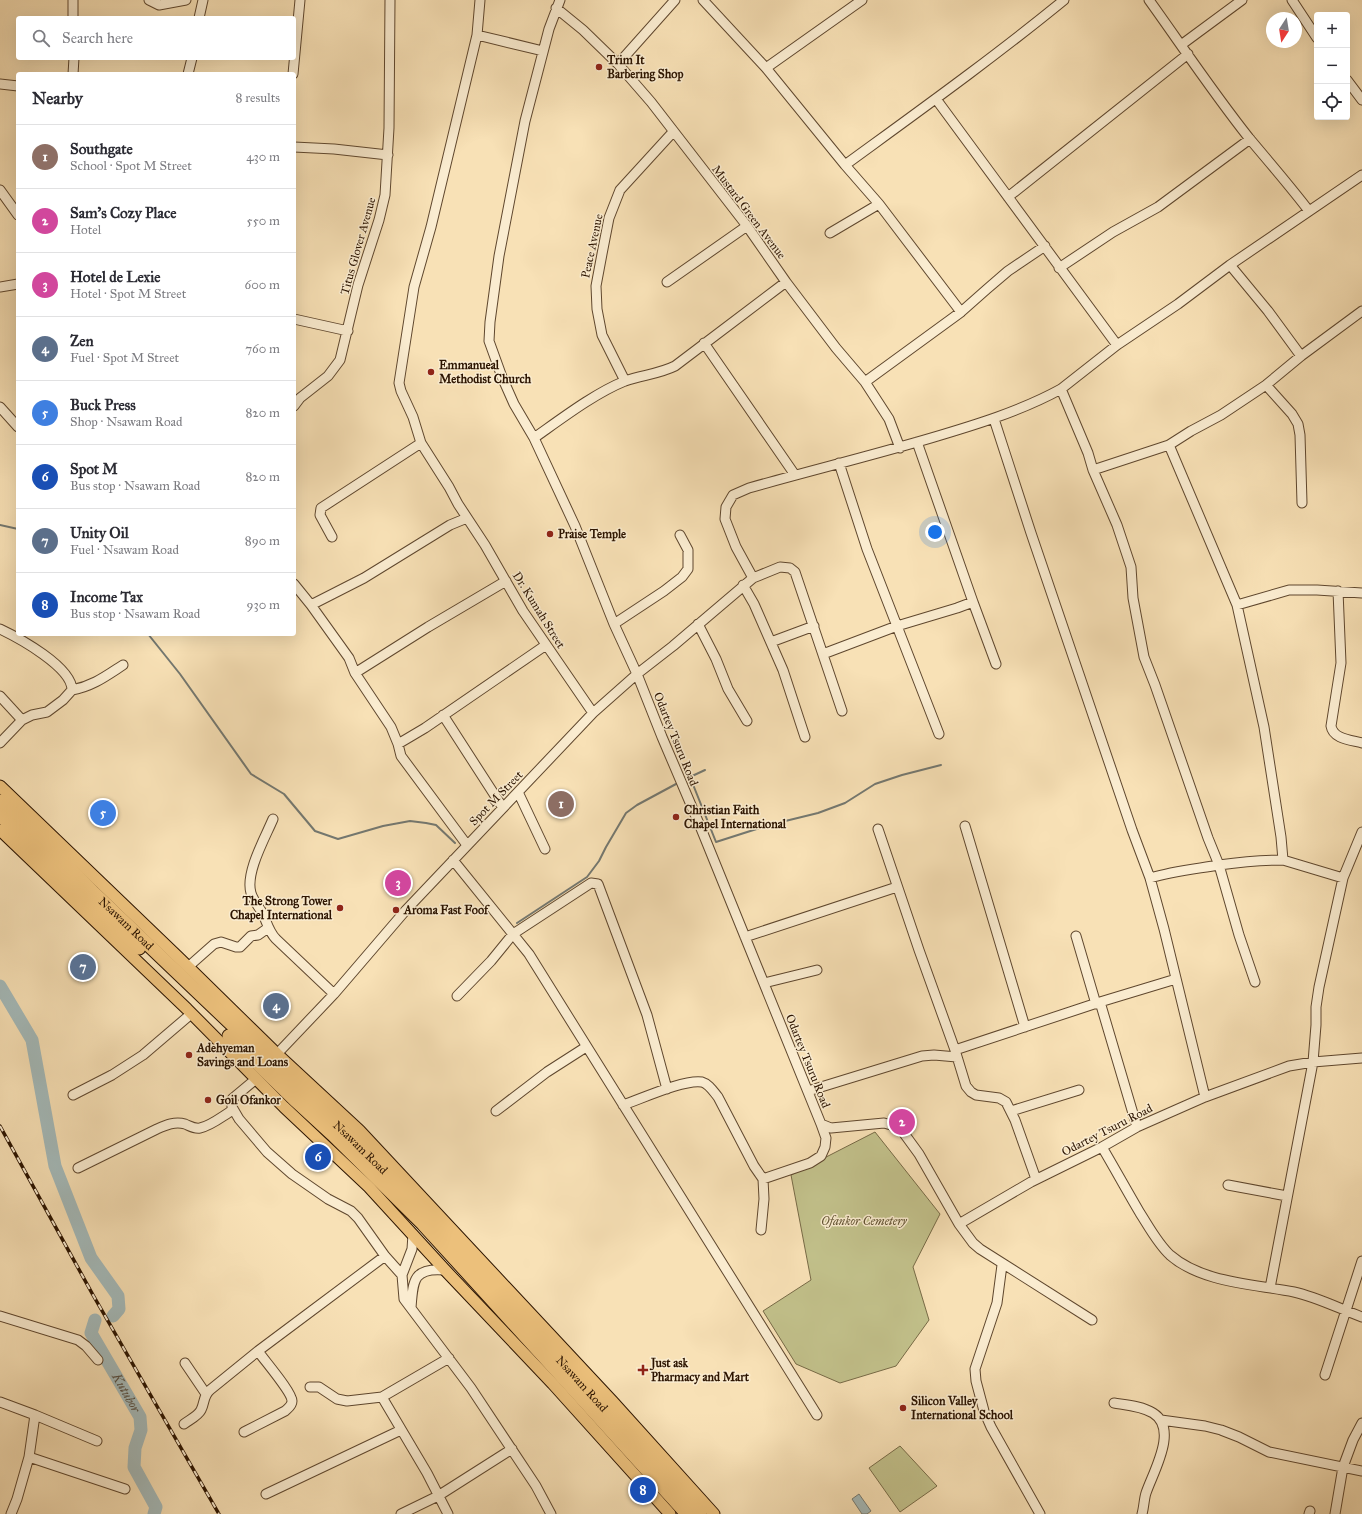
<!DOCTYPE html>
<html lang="en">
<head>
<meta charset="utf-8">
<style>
  :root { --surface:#fff; --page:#f2f2f3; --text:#2b2b33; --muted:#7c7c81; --line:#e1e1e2; --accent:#8f2418 }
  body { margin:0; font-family:"IM FELL Great Primer",serif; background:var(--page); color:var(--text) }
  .controls { position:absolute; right:12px; top:12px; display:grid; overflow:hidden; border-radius:4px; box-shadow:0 4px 16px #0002 }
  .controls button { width:36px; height:36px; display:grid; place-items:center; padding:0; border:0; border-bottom:1px solid var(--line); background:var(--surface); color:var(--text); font:20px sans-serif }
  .compass { position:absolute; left:1266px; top:12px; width:36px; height:36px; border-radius:50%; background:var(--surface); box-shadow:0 4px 16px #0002; rotate:192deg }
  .you { position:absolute; left:935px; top:532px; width:14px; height:14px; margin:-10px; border:3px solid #fff; border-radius:50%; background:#1a73e8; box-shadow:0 0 0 6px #1a73e833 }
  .badge { display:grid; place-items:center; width:26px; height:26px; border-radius:50%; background:var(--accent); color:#fff; font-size:13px; font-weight:700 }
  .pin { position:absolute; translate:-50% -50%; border:2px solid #fff; box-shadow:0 1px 4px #0006 }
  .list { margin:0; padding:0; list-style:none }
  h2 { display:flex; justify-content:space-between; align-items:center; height:52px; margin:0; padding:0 16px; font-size:17px }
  h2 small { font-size:13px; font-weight:400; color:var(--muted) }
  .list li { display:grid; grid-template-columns:26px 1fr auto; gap:12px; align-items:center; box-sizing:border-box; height:64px; padding:0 16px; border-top:1px solid var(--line) }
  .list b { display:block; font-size:15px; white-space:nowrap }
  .list p { margin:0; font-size:13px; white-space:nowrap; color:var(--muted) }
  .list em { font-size:13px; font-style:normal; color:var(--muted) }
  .icon { flex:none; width:22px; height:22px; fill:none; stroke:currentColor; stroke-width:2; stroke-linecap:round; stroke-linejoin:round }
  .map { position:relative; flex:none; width:1362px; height:1514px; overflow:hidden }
  .search { position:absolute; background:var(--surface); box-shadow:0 4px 16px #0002; left:16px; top:16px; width:280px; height:44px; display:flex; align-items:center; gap:10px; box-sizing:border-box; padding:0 14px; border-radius:4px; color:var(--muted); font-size:15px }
  .panel { position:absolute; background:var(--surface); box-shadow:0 4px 16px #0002; left:16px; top:72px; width:280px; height:564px; border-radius:4px }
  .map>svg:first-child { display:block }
</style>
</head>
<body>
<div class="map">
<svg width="1362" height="1514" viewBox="0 0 1362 1514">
  <rect width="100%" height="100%" fill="#f8e1b6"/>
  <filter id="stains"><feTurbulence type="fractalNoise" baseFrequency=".005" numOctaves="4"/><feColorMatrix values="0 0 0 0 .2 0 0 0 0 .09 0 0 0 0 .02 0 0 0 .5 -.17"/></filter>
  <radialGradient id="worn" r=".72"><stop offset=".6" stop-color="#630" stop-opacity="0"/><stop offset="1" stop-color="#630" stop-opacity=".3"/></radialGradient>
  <path fill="#c2c18b" stroke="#776a46" d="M875 1132 940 1214 913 1267 929 1320 896 1366 840 1383 796 1364 763 1311 811 1280 791 1175Z
    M900 1446 937 1486 900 1512 869 1468Z"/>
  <path fill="#a4baba" stroke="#747870" d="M859 1494 871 1511 867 1514H862L852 1499Z"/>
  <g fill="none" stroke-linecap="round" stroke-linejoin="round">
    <path stroke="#747870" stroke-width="2" d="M0 525 18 529
      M148 634 180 674 251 774 284 794 315 831 338 839 383 826 410 821 426 823 436 825 455 843
      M705 770 690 777 716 842 769 825 818 813 845 803 875 784 902 775 941 765
      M517 923 587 877 599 861 606 847 626 813 637 805 676 784"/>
    <g stroke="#a4baba" stroke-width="13">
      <path d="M0 986 32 1040 55 1166 91 1258 118 1296 119 1309 113 1316"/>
      <path id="s1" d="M95 1320 91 1333 140 1417 141 1430 135 1448 134 1467 156 1507 154 1514"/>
    </g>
    <g stroke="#5f472e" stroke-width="11">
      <path id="minor" d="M73 0V18
        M149 0 159 5 186 0
        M480 0 477 35 431 227 414 287 399 383 401 391 413 417 421 443 449 487 458 504 485 545 523 611 593 713
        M560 0 549 29 525 121 499 256 490 322 489 341 502 377 514 404 534 438 575 526 614 624 637 674 662 737 700 826 821 1124 831 1128 884 1123 891 1125 903 1132 919 1154 959 1224 1031 1182 1102 1147 1137 1127 1205 1097 1289 1066 1313 1062 1362 1058
        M703 0 766 68 845 165 879 204 961 312
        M1149 0C1182 46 1214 94 1249 138 1269 162 1290 186 1309 211
        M1292 0 1317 38
        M556 8 583 30 618 64 651 102 747 226 786 282 836 348 865 382 889 419 900 448
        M199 18 203 0
        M477 35 543 51
        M1181 45 1242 0
        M618 64 675 0
        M766 68 862 0
        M73 74 74 58
        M188 74 192 58
        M293 74 300 0
        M1347 80 1362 100
        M0 84 18 86
        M936 99 1117 345
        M294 147 334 149 388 155
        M845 165C919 111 993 58 1064 0
        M0 190 18 215
        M1008 197 1188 54
        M830 233 879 204
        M1230 265 1268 311 1301 356
        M1059 268 1113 232 1158 207 1250 139
        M667 282 747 226
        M0 287 18 284
        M294 319 348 331
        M704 343 795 475
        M625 381 602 335 597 309 596 286 602 254 609 218 620 190 673 132
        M865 382 961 312 987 289 1008 271 1045 246
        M1266 385 1292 414 1298 424 1300 435 1302 503
        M1061 389 1088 453 1093 470 1117 525 1131 567 1133 598 1144 657 1155 685 1208 838 1219 865 1239 935 1255 982
        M294 406 300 398 328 376 340 360 358 285 379 220 385 195 389 128 390 0
        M0 407 18 427
        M994 419 1031 533 1132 830 1150 878 1164 929 1205 1097
        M534 438C561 419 595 393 625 381 642 375 659 374 675 366L786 282
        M1169 445 1237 605 1264 727 1281 837 1283 860 1343 878
        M839 463 867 549 939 734
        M1093 470 1169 445 1191 431 1221 415 1266 385 1301 356 1362 311
        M332 537 320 515 321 508 421 443
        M753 578 736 547 725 519 726 507 733 495 749 488C809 471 870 456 931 438 975 425 1021 411 1061 389L1117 345 1178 304 1230 265 1362 175
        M294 584 311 605 349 658 355 673 391 727 398 744 425 728 546 645
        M743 585 754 604 783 670 805 737
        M1338 591 1341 663 1331 726C1333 739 1351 740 1362 743
        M973 602 996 664
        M311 605 364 578 450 525 467 518
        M1237 605 1289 590H1317L1362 593
        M614 624 664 591 682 577 688 569V550L680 535
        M698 624 716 659 728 689 747 721
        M0 629C19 638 72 667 72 690L63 700 47 712 32 715 22 720 0 743
        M771 642 814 626
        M823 654 897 626 957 608 973 602 917 442
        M355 673 428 627 506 581
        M72 690C93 686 106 676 123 665
        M0 696 22 720
        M443 715 503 808
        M398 744 401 756 467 845
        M518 792 545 849
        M273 819C265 838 245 873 251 893 253 900 259 907 263 914 267 923 269 932 276 939L334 994
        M965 826 1025 1027
        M878 829 919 950 955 1050 966 1086 971 1092 976 1095 999 1098 1006 1102 1015 1120 1036 1179
        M453 860 529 954 817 1415
        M1150 878C1173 871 1195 869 1219 865 1241 862 1261 860 1283 860
        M1076 936 1096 1004
        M745 937 897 887
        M188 967 214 944 221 942 236 947H240L251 936 258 935 268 928
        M764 983 817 970
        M457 996 491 961 513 934 591 883 598 884 647 1015 667 1089
        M1100 1002 1137 1127
        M955 1050 1100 1002 1176 979
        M277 1054 334 994 406 910 593 713 637 674 673 646 753 578 780 567 790 568 795 572 842 711
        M256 1079 232 1099V1107L239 1119 267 1152 292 1174 328 1199 351 1211 358 1218 385 1256 402 1275
        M808 1091 922 1056 934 1055 957 1057
        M73 1095 112 1075 143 1055 191 1014
        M623 1105C641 1099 684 1079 702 1082 709 1084 713 1091 718 1097L754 1166 763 1179 764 1199 761 1230
        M496 1111 547 1072 586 1047
        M1011 1111 1079 1090
        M1102 1147C1115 1169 1127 1191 1140 1213 1149 1227 1158 1244 1170 1255 1202 1283 1254 1284 1294 1292 1317 1297 1340 1309 1362 1317
        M78 1168 157 1129C166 1125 175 1121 185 1124 190 1126 194 1129 200 1128 211 1126 224 1115 233 1110
        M763 1179 810 1163 821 1156 825 1147 826 1138 821 1124
        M1228 1185 1287 1196
        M959 1224 973 1243 980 1249 1092 1320
        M413 1234 412 1249 402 1275 404 1299 471 1388 536 1486 551 1514
        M1002 1265 997 1303 975 1369 976 1381 984 1411 991 1427 1040 1514
        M1270 1288 1313 1062 1316 1025V1007L1319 987 1343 878 1362 832
        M411 1308C413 1281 413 1267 445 1270
        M0 1316 78 1340 86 1346 98 1360
        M185 1363 206 1394
        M1325 1375 1362 1261
        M310 1387H319L337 1399 347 1401 382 1397 449 1358
        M382 1397 427 1473 448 1514
        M0 1402 35 1415 97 1441
        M1114 1403C1127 1405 1142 1406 1153 1413 1179 1429 1153 1472 1146 1493 1144 1499 1144 1507 1142 1514
        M1161 1420 1205 1426 1221 1430 1239 1437 1269 1452 1362 1471
        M184 1424C189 1420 198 1416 201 1410 205 1402 203 1396 210 1390L258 1351 385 1256
        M244 1432 285 1411C288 1408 292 1406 292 1401 292 1392 264 1360 258 1351
        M29 1457 125 1489
        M266 1494 401 1430
        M11 1514 17 1499 29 1457 35 1415
        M401 1514 438 1496 512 1449
        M1309 1514 1310 1511
        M1335 1514 1343 1467 1353 1440 1362 1423"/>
    </g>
    <g stroke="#2c1400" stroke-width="13">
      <path id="major" d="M0 786 179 958 277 1054 359 1130 613 1402 714 1514
        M0 830 187 1009 284 1107 369 1187 445 1270 553 1384 670 1514"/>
    </g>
    <g stroke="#2c1400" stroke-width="15">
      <g id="highway">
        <path id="s2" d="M0 801 50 848 94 893 357 1144 423 1209 700 1514"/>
        <path d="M0 815 139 948"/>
        <path d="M229 1036 296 1101 333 1135 423 1224 687 1514"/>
      </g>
    </g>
    <use href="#minor" stroke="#faecd0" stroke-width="9"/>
    <use href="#major" stroke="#ecc07b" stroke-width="11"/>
    <use href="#highway" stroke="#ecc07b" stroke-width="13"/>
    <g stroke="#2c1400" stroke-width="3.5">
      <path id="rail" d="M0 1126 93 1295 219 1514"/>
    </g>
    <use href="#rail" stroke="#faecd0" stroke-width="2" stroke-dasharray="6" stroke-linecap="butt"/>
  </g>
  <g fill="#8f2418" stroke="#faecd0" stroke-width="1.5">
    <circle cx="599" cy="67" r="4"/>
    <circle cx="431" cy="372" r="4"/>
    <circle cx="550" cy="534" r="4"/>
    <circle cx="676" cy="817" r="4"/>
    <circle cx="340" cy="908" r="4"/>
    <circle cx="396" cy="910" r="4"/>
    <circle cx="189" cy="1055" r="4"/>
    <circle cx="208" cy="1100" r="4"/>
    <path d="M641 1364h4v4h4v4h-4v4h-4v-4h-4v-4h4z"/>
    <circle cx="903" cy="1408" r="4"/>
  </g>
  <g text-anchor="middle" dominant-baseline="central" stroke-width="3" stroke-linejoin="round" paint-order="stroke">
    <g font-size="12" font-weight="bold" fill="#2c1400" stroke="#faecd0" text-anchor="start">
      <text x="607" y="60">Trim It<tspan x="607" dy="14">Barbering Shop</tspan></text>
      <text x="439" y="365">Emmanueal<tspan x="439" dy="14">Methodist Church</tspan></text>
      <text x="558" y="534">Praise Temple</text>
      <text x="684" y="810">Christian Faith<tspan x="684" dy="14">Chapel International</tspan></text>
      <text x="332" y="901" text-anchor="end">The Strong Tower<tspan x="332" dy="14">Chapel International</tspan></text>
      <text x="404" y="910">Aroma Fast Foof</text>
      <text x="197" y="1048">Adehyeman<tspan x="197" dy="14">Savings and Loans</tspan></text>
      <text x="216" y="1100">Goil Ofankor</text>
      <text x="651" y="1363">Just ask<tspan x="651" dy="14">Pharmacy and Mart</tspan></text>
      <text x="911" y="1401">Silicon Valley<tspan x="911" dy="14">International School</tspan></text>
    </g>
    <g font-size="12" fill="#2c1400" stroke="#faecd0">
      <text transform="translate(749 212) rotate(53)">Mustard Green Avenue</text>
      <text transform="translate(358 246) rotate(-74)">Titus Glover Avenue</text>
      <text transform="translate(592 246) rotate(-78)">Peace Avenue</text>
      <text transform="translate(539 610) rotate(58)">Dr. Kumah Street</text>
      <text transform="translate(676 739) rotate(68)">Odartey Tsuru Road</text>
      <text transform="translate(496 798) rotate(-46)">Spot M Street</text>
      <text stroke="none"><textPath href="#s2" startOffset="176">Nsawam Road</textPath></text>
      <text transform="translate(808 1061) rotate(68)">Odartey Tsuru Road</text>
      <text transform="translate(1107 1130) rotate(-27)">Odartey Tsuru Road</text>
      <text stroke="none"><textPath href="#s2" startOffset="500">Nsawam Road</textPath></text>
      <text stroke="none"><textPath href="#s2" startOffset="824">Nsawam Road</textPath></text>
    </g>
    <g font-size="12" font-style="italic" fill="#605131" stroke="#faecd0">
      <text x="864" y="1221">Ofankor Cemetery</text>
    </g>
    <g font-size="13" font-style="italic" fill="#564e41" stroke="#faecd0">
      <text stroke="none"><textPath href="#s1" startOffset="83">Kutubor</textPath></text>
    </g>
  </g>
  <rect width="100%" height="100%" filter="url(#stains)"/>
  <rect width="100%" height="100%" fill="url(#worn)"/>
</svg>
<div class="controls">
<button>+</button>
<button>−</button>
<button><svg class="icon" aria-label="locate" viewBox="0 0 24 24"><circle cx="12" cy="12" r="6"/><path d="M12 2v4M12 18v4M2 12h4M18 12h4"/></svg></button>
</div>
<svg class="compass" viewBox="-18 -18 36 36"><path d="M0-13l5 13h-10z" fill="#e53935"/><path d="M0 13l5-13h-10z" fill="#7c7c81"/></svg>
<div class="you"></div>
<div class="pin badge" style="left:561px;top:804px;background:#8d6e63">1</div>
<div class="pin badge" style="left:902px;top:1122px;background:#d1479c">2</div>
<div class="pin badge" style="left:398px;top:883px;background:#d1479c">3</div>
<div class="pin badge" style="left:276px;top:1006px;background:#5c6f8a">4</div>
<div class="pin badge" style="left:103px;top:813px;background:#3f7fe0">5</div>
<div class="pin badge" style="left:318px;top:1157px;background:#1a4fb4">6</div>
<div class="pin badge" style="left:83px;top:967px;background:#5c6f8a">7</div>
<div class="pin badge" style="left:643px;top:1490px;background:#1a4fb4">8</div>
<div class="search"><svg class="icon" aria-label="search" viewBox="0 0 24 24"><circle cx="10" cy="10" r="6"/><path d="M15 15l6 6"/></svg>Search here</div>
<section class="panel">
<h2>Nearby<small>8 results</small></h2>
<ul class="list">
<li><span class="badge" style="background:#8d6e63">1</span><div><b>Southgate</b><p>School · Spot M Street</p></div><em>430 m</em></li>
<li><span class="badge" style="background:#d1479c">2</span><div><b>Sam's Cozy Place</b><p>Hotel</p></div><em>550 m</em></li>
<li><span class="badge" style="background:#d1479c">3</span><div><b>Hotel de Lexie</b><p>Hotel · Spot M Street</p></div><em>600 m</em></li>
<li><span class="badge" style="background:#5c6f8a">4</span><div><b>Zen</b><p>Fuel · Spot M Street</p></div><em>760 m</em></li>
<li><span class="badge" style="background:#3f7fe0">5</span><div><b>Buck Press</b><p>Shop · Nsawam Road</p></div><em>820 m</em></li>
<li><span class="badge" style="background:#1a4fb4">6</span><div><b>Spot M</b><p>Bus stop · Nsawam Road</p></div><em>820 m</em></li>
<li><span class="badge" style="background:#5c6f8a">7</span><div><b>Unity Oil</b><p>Fuel · Nsawam Road</p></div><em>890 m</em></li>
<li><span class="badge" style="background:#1a4fb4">8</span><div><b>Income Tax</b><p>Bus stop · Nsawam Road</p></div><em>930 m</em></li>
</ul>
</section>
</div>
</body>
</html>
